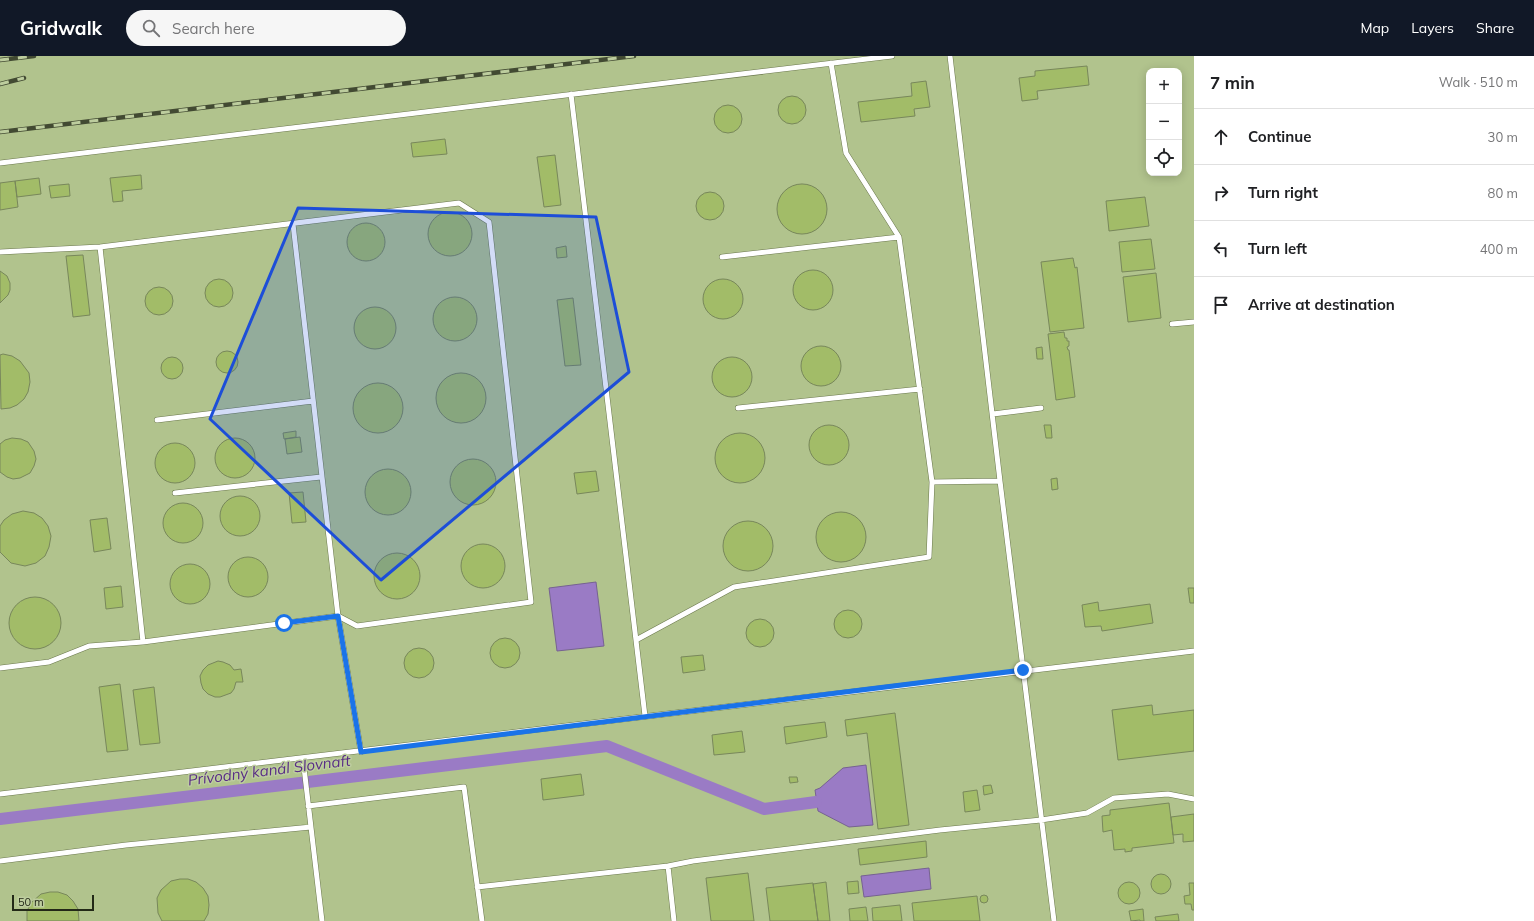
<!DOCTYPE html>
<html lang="en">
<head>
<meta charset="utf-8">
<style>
  :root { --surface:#fff; --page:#f6f6f6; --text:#202124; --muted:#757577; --line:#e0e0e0; --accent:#111827 }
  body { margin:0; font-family:Mulish,sans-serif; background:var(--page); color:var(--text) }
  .controls { position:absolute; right:12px; top:12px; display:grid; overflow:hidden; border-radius:8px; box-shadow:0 2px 10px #0003 }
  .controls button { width:36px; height:36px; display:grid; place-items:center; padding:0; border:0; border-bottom:1px solid var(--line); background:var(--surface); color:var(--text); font:20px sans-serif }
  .scale { position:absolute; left:12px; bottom:10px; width:82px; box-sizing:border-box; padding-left:4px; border:2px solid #232917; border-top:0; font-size:11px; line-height:14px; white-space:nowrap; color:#232917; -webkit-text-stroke:3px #bdcd9e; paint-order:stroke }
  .stop { position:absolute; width:12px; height:12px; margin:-9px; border:3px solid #1a73e8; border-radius:50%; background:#fff }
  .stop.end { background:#1a73e8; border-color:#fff; box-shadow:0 1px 4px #0008 }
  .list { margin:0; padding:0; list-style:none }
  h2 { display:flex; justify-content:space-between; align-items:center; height:52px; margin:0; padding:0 16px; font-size:17px }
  h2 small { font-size:13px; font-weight:400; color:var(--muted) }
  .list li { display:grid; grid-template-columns:26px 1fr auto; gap:12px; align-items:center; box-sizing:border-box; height:56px; padding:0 16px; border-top:1px solid var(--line) }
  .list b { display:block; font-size:15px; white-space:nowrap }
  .list em { font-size:13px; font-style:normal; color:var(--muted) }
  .icon { flex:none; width:22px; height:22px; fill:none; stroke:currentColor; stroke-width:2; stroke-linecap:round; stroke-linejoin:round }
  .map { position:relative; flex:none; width:1194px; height:865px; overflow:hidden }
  header { display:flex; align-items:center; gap:24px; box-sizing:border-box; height:56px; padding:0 20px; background:var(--accent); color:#fff }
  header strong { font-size:19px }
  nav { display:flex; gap:22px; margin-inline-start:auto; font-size:14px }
  .search { width:280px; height:36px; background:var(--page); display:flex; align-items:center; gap:10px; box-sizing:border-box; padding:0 14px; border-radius:22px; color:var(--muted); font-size:15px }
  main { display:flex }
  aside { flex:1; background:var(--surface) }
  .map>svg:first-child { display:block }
</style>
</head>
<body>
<header>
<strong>Gridwalk</strong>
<div class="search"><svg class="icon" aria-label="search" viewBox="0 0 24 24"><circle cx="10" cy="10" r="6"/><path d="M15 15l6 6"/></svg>Search here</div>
<nav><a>Map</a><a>Layers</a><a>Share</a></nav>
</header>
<main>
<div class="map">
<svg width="1194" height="865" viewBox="0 0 1194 865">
  <rect width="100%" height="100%" fill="#bdcd9e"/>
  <path fill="#b1c38d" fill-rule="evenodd" d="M0 0H1194V865H0ZM1149 15H1179V117H1149Z"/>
  <path fill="#9a7bc5" stroke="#766291" d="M596 526 604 590 557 595 549 532Z
    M866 709 873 769 849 771 818 755 815 734 820 732 843 712Z
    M929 812 931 833 864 841 861 820Z"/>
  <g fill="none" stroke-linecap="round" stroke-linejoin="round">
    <path stroke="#9a7bc5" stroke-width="12" d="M0 763 607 690 764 753 816 746"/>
  </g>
  <path fill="#a2bc68" stroke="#78875b" d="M1087 10 1089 29 1037 35 1038 43 1022 45 1019 22 1035 20V15Z
    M926 25 930 51 914 53 915 60 861 66 858 46 912 40 911 27Z
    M778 54a14 14 0 1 1 28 0a14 14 0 1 1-28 0Z
    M714 63a14 14 0 1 1 28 0a14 14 0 1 1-28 0Z
    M445 83 447 98 413 101 411 87Z
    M555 99 561 149 544 151 537 101Z
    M141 119 142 133 122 135 123 145 113 146 110 122Z
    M39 122 41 138 17 141 15 125Z
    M15 125 18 151 0 154V127Z
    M69 128 70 140 51 142 49 130Z
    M777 153a25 25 0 1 1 50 0a25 25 0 1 1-50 0Z
    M696 150a14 14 0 1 1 28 0a14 14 0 1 1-28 0Z
    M1145 141 1149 170 1109 175 1106 145Z
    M428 178a22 22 0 1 1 44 0a22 22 0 1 1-44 0Z
    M347 186a19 19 0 1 1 38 0a19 19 0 1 1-38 0Z
    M1151 183 1155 213 1122 216 1119 186Z
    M566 190 567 201 557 202 556 192Z
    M83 199 90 259 73 261 66 200Z
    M1073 202 1075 212 1077 211 1084 272 1050 276 1041 206Z
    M793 234a20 20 0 1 1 40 0a20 20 0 1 1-40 0Z
    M0 215 7 220 10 227V234L8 239 0 247Z
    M1156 217 1161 262 1128 266 1123 221Z
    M205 237a14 14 0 1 1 28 0a14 14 0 1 1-28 0Z
    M703 243a20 20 0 1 1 40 0a20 20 0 1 1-40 0Z
    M145 245a14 14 0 1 1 28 0a14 14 0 1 1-28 0Z
    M433 263a22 22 0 1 1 44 0a22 22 0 1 1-44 0Z
    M573 242 581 309 565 310 557 244Z
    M354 272a21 21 0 1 1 42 0a21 21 0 1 1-42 0Z
    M1064 276 1065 282H1067V285H1069V290L1067 291 1068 294H1069L1075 341 1056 344 1048 278Z
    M801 310a20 20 0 1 1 40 0a20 20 0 1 1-40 0Z
    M1042 291 1043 303H1037L1036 292Z
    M216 306a11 11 0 1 1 22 0a11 11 0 1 1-22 0Z
    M3 298 12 300 20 305 29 317 30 326 28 336 24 343 17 349 10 352 1 353 0 299Z
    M712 321a20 20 0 1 1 40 0a20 20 0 1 1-40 0Z
    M161 312a11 11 0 1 1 22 0a11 11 0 1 1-22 0Z
    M436 342a25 25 0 1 1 50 0a25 25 0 1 1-50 0Z
    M353 352a25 25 0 1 1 50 0a25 25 0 1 1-50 0Z
    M809 389a20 20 0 1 1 40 0a20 20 0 1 1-40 0Z
    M1044 369H1051L1052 382H1046Z
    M296 375V381L284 383 283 377Z
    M715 402a25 25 0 1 1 50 0a25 25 0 1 1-50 0Z
    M300 381 302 396 287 398 285 383Z
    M215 402a20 20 0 1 1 40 0a20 20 0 1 1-40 0Z
    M12 382 21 383 28 386 34 395 36 403 34 410 30 417 20 422 13 423 7 421 0 416V388L5 384Z
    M155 407a20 20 0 1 1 40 0a20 20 0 1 1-40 0Z
    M450 426a23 23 0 1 1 46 0a23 23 0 1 1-46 0Z
    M365 436a23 23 0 1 1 46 0a23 23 0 1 1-46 0Z
    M596 415 599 435 577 438 574 417Z
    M1057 422 1058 433 1052 434 1051 423Z
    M303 436 306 466 292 467 289 437Z
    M220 460a20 20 0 1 1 40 0a20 20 0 1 1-40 0Z
    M163 467a20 20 0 1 1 40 0a20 20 0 1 1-40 0Z
    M23 455 34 457 42 462 48 470 51 480 49 491 45 500 36 507 25 510 11 507 0 496V470L4 464 12 458Z
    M816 481a25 25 0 1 1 50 0a25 25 0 1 1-50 0Z
    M107 462 111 493 94 496 90 464Z
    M723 490a25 25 0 1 1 50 0a25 25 0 1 1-50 0Z
    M461 510a22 22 0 1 1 44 0a22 22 0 1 1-44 0Z
    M374 520a23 23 0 1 1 46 0a23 23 0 1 1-46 0Z
    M228 521a20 20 0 1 1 40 0a20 20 0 1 1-40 0Z
    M170 528a20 20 0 1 1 40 0a20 20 0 1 1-40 0Z
    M121 530 123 551 106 553 104 532Z
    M1188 532H1194V547H1190Z
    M9 567a26 26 0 1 1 52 0a26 26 0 1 1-52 0Z
    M1098 546 1099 555 1150 548 1153 567 1102 575 1101 570 1085 571 1082 549Z
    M834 568a14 14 0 1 1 28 0a14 14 0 1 1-28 0Z
    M746 577a14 14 0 1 1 28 0a14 14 0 1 1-28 0Z
    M490 597a15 15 0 1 1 30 0a15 15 0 1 1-30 0Z
    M404 607a15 15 0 1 1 30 0a15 15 0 1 1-30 0Z
    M703 599 705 614 683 617 681 601Z
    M218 605 223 606 230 609 234 614 241 613 243 626H236L234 633 231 637 220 641H215L208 638 203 633 201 627 200 620 203 614 208 609Z
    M120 628 128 694 107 696 99 631Z
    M154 631 160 687 140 689 133 634Z
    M1152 649 1153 659 1194 654V695L1118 704 1112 654Z
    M895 657 909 769 878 773 867 677 847 680 845 664Z
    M825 666 827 681 786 688 784 671Z
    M742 675 745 696 714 699 712 679Z
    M581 718 584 739 543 744 541 723Z
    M789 721H797L798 726 790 727Z
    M991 729 993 737 984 739 983 730Z
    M977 734 980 754 965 756 963 736Z
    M1169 747 1174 787 1132 792V795L1125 796V793L1114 794 1112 774 1103 776 1102 760 1110 759V754Z
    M1194 758V785L1183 786V778L1173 779 1171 761Z
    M926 785 927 801 860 809 858 793Z
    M748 817 754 865H711L706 822Z
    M1151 828a10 10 0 1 1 20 0a10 10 0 1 1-20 0Z
    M180 823H188L196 826 203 832 208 840 209 849 208 858 204 865H162L158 857 157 842 161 834 171 825Z
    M858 825 859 837 848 838 847 826Z
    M1118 837a11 11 0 1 1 22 0a11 11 0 1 1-22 0Z
    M826 826 830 865H818L813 828Z
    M813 827 818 865H770L766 832Z
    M1189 827H1194V854H1192L1191 848H1185L1184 840 1190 839Z
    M50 836H58L67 839 73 845 78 853 79 865H27V855L31 847 41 838Z
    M980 843a4 4 0 1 1 8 0a4 4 0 1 1-8 0Z
    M977 840 980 865H914L912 847Z
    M900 849 902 865H873L872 852Z
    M866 851 868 865H850L849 853Z
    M1143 853 1144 865H1140V864L1131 865 1129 855Z
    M1178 858 1179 865H1156L1155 861Z"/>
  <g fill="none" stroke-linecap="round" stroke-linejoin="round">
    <g stroke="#6a774c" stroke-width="6">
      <path id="service" d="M950 0 1000 425 1054 865
        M831 7 846 97 899 181 932 426 1000 425
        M571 38 645 660
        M0 107 892 0
        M293 168 338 560 361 696
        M100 191 143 586
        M0 196 100 191 459 147 489 166 531 546 357 570 338 560 143 586 89 590 49 606 0 612
        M722 201 899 181
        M1172 268 1194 266
        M738 352 920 333
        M993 358 1041 352
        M157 364 313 345
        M175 437 321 421
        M636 584 734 531 929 501 932 426
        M303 703 322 865
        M0 738C398 692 796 640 1194 595
        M308 750 464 731 482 865
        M0 805 126 789 311 771
        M477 831 668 810
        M674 865 668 810 693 805 940 774 1041 764 1087 757 1114 742 1168 738 1194 743"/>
    </g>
    <use href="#service" stroke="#fff" stroke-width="5"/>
    <g stroke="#424a32" stroke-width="4.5">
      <path id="rail" d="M0 4 34 0
        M0 28 24 22
        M0 76 634 0"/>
    </g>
    <use href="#rail" stroke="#bdcd9e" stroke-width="3" stroke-dasharray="9" stroke-linecap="butt"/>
  </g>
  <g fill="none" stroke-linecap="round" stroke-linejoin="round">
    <path stroke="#1a73e8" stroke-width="5" d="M284 567 338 560 361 696 1023 614"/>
  </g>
  <path fill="#1d4ed8" fill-opacity="0.2" stroke="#1d4ed8" stroke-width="3" stroke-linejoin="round" d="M298 152 596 161 629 316 381 524 210 363Z"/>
  <g text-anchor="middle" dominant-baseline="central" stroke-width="3" stroke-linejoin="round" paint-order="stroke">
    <g font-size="15" font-style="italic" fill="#582c85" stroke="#bdcd9e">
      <text transform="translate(269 714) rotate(-7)">Prívodný kanál Slovnaft</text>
    </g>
  </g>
</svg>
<div class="controls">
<button>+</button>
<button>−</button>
<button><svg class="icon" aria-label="locate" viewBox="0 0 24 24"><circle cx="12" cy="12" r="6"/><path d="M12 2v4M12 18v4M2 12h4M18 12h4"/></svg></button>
</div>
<div class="scale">50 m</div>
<div class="stop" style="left:284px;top:567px"></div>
<div class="stop end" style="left:1023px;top:614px"></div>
</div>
<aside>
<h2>7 min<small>Walk · 510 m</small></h2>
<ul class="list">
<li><svg class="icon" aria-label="ahead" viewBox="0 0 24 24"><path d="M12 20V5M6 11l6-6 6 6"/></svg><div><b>Continue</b></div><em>30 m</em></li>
<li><svg class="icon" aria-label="right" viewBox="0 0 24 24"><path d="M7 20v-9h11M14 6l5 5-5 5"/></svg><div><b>Turn right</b></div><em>80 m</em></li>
<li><svg class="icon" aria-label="left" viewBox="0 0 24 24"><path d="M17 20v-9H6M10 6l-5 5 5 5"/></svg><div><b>Turn left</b></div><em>400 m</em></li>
<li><svg class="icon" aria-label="arrive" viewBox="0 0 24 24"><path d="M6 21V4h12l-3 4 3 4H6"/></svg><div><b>Arrive at destination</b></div></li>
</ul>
</aside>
</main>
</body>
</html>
